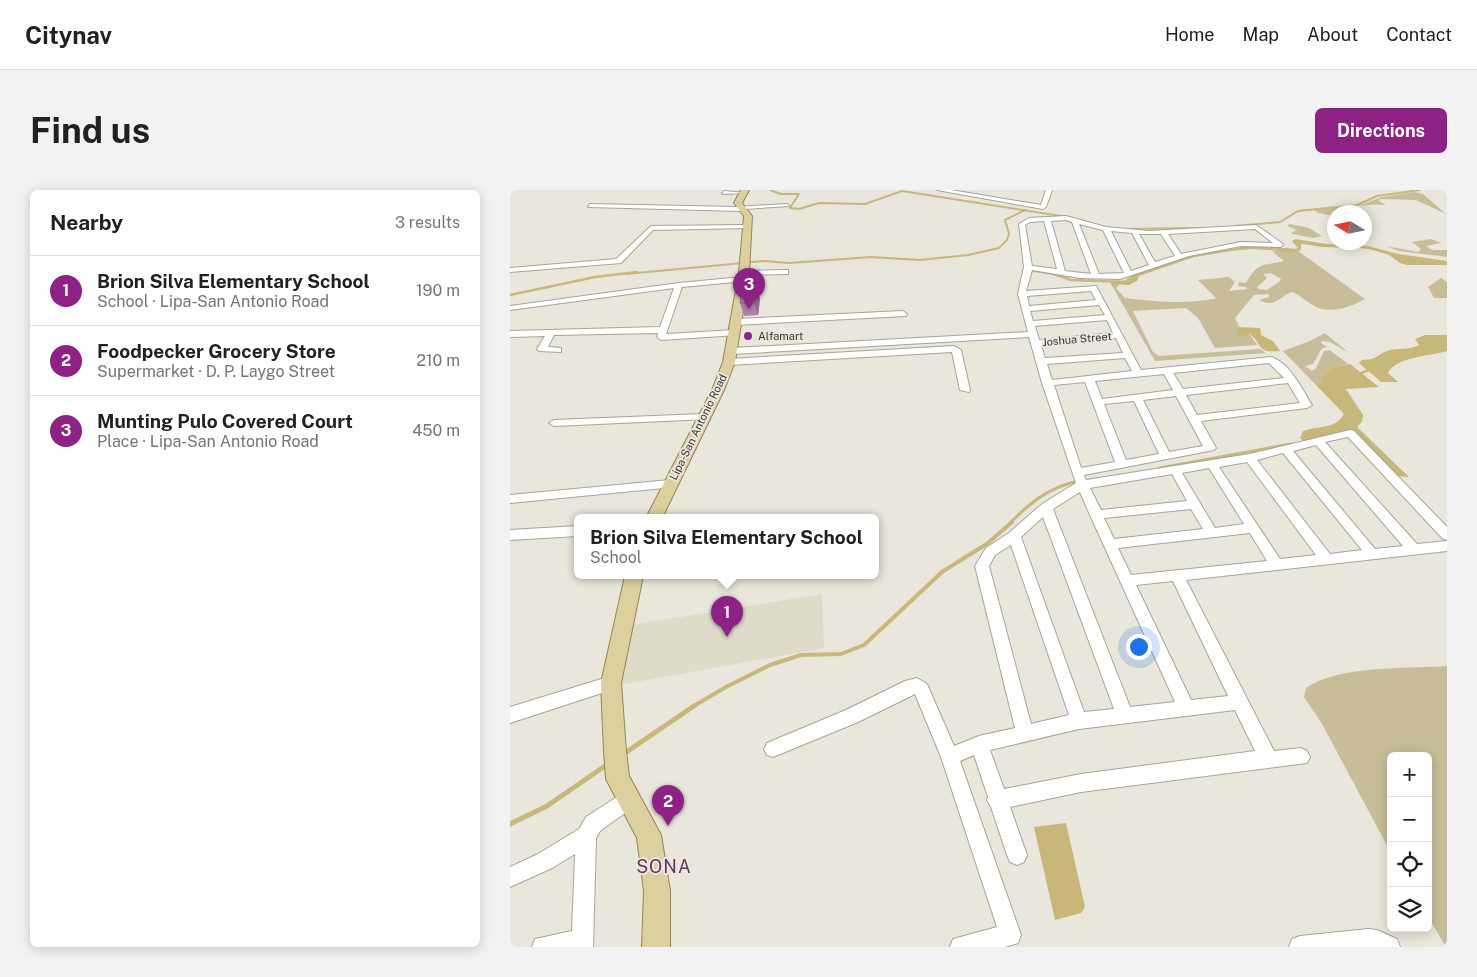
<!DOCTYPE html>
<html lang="en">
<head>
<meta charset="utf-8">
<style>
  :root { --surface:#fff; --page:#f2f2f2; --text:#202124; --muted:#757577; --line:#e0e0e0; --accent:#8e2184 }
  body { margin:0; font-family:"Public Sans",sans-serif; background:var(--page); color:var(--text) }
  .controls { position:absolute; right:15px; bottom:15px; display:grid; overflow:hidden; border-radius:8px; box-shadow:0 2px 12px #0003 }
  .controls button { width:45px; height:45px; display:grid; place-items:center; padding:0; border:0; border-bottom:1px solid var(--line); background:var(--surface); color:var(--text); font:25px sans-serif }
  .compass { position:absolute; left:817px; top:15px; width:45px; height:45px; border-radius:50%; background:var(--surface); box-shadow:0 2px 12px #0003; rotate:280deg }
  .you { position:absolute; left:628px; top:456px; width:18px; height:18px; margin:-12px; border:4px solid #fff; border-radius:50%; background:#1a73e8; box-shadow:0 0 0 8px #1a73e833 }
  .badge { display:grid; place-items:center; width:32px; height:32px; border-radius:50%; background:var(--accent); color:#fff; font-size:16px; font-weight:700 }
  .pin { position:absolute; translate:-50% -41px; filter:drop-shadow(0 1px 2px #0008) }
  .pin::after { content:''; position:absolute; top:26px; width:18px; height:15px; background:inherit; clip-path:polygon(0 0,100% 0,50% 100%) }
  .popup { position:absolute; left:64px; top:324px; width:305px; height:65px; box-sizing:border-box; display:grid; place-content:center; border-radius:8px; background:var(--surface); filter:drop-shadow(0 1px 4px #0005); font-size:16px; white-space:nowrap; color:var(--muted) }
  .popup b { font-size:19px; color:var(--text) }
  .popup::after { content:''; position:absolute; left:50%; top:100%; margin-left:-10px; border:10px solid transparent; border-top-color:var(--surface) }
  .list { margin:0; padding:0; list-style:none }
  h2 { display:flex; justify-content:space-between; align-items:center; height:65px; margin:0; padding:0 20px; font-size:21px }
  h2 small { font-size:16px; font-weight:400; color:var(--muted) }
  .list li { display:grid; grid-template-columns:32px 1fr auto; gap:15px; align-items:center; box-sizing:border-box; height:70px; padding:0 20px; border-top:1px solid var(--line) }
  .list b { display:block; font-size:19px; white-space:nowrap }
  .list p { margin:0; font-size:16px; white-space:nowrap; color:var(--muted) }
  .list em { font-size:16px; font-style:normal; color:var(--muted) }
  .icon { flex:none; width:28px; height:28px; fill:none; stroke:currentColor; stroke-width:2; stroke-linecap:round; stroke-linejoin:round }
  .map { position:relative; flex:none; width:937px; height:757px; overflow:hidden; border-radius:8px }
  header { display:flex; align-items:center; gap:30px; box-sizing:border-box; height:70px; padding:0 25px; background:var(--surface); border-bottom:1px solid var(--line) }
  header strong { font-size:24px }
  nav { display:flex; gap:28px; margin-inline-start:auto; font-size:18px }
  .intro { display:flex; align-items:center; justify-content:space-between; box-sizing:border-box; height:120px; padding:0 30px }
  h1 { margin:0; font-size:35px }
  .button { padding:12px 22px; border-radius:8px; background:var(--accent); color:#fff; font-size:18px; font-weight:700 }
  main { display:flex; gap:30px; padding:0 30px }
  aside { flex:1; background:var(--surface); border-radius:8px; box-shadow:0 2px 12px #0003 }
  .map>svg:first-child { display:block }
</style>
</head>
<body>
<header>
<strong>Citynav</strong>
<nav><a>Home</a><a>Map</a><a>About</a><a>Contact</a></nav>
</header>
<div class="intro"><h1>Find us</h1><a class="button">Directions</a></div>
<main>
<aside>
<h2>Nearby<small>3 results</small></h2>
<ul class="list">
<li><span class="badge">1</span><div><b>Brion Silva Elementary School</b><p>School · Lipa-San Antonio Road</p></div><em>190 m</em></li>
<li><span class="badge">2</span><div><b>Foodpecker Grocery Store</b><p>Supermarket · D. P. Laygo Street</p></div><em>210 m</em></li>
<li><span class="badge">3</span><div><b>Munting Pulo Covered Court</b><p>Place · Lipa-San Antonio Road</p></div><em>450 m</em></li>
</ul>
</aside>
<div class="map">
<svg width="937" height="757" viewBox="0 0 937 757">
  <rect width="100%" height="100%" fill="#e9e7dc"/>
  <path fill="#dfdbc9" d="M312 404 314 458 109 495 122 435Z"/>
  <path fill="#c7be99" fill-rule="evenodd" d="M905 2 913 4 936 24 906 10 870 9 869 11 876 15C860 14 837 16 822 22L824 26 808 23 804 20 848 16 872 7Z
    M780 34 799 38 812 46 803 48 783 44 781 43 787 40 777 36Z
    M921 49 931 53 916 56 922 60H937V67L889 61 876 56 908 62 911 59 902 52Z
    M762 61H788L855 109C841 117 822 124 806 117 798 113 791 106 783 102 770 105 766 119 749 110L759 107V104L744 105 725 128 729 137 727 139 739 143 747 155 705 158 688 128 676 118 623 121 643 162 649 166 750 159 756 163 645 171 601 94H610L606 98 615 108C646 112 673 114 704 109L706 108 688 90 719 87 725 92 719 101 737 99 736 97 728 96 729 92 736 93C750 70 751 77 774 71ZM761 83 771 89 770 91 757 100 748 99 747 97 757 88 753 84Z
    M931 88 937 92V108H924L918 97Z
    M815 143 839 163 820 152 812 151 811 153 817 157 812 158 803 174 795 176 802 181 806 178 814 161 820 160 838 174C824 177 817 181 812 195H806L773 161 800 151Z
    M937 476V757H936L918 727V566H881V663L812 534 794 507 796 498C829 475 896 479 937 476Z"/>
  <path fill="#c7b778" d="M785 49 816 54 858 56 888 64 937 71V75H897L890 73 879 65 860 59 833 56 813 57 794 52 791 54V60L786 62 743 59 719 61 684 67 629 86 627 91 619 95 601 94 600 92 614 91 627 82 683 65 739 56 786 59 788 58 782 51Z
    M729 137 750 138 751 145 763 151 770 161C746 163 754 156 739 143L733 146 727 144V139Z
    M915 145H937V161C921 166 885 167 878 183L888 192H871L849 173 852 170C870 169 864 166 877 161 888 157 898 161 909 155L905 149Z
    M840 174 869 197 836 199 853 225 852 232 847 237 899 287 886 286 841 240 796 253 790 248 793 241C807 236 827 239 834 224L806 195H812C814 180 827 176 840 174Z
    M556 633 575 717 571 723 545 730 524 637Z"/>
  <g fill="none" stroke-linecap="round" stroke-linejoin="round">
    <path stroke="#c8b879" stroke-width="2" d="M260 0 271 4H289L280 18 289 19 309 13 355 14 392 1 557 27
      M725 36 770 32 788 21 847 15 867 6 910 0
      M610 39 690 38
      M519 80 542 84
      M116 84 254 71 279 73 361 67 410 70 458 65 489 58 497 50 499 44 495 30 515 20
      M629 84 684 66 741 57 786 60 790 58 787 52 812 56 855 57 895 67 937 73"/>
    <path stroke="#c8b879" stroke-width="2.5" d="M538 82 561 90 617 92 631 82
      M0 105 85 87 127 82
      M829 192 871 175 876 165 906 164 937 152"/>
    <path stroke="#c8b879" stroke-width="3" d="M827 244 839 233 842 222 826 196 830 190
      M650 278 781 254
      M500 333C521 312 539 297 569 291"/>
    <path stroke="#c8b879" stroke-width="4" d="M182 517 216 497 260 475 291 465 331 464 354 455 432 382 478 353 502 332"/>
    <path stroke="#c8b879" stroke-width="5" d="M112 565 184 516
      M0 634 37 616 98 574"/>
    <g stroke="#a6a49a" stroke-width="2">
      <path id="minor" d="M427 0H441L531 15 536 0H542L536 17 533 19Z
        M214 1 236 3 212 4Z
        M80 14 226 17 277 14 280 16 235 19 232 21 78 17Z
        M556 26 596 37 639 41 746 35 773 54 771 57 731 56 679 66 610 89 570 88 522 80 516 101 586 96 631 180 761 167C780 173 792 199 802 215L797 218 691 231 706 258 704 260 574 285 576 290 740 264 840 240 844 241 937 337V350L932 348 838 247 815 252 907 354 937 351V361L676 390 764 561 791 558 797 561 800 567 797 573 571 602 500 617 517 665 514 672 507 675 500 672 497 665 481 617 477 610 478 607 464 565 450 571 511 745 508 753 495 757H440L443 749 487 737 431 567 405 504 348 532 263 567 257 565 254 559 257 553 336 520 395 491 407 488 417 494 444 556 469 546 505 538 465 376 476 358 499 343 532 314 566 293 532 193 519 147 222 164 217 161 222 158 518 142 508 104 514 77 509 34 519 28ZM556 30 562 32 581 84 555 81 541 31ZM534 31 547 79 522 76 515 35 520 32ZM569 34 593 40 614 83 589 84ZM745 39 763 53 731 52 671 64 658 44ZM601 41 622 43 639 75 621 81ZM629 44H651L665 66 645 72ZM581 101 586 110 519 116 517 106ZM589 115 595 125 523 131 520 121ZM597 130 603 143 529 150 525 136ZM606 148 613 163 535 168 531 155ZM615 168 622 181 542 190 537 174ZM759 173 774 188 673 199 663 183ZM654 184 663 200 592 209 585 191ZM575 192 605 272 571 278 544 195ZM778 193 790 213 687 225 676 205ZM666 206 693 256 659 262 633 210ZM624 211 649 264 616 270 594 214ZM806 255 893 356 865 359 783 261ZM773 263 852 360 820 364 747 270ZM737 272 806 365 770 369 709 277ZM699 278 734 334 705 338 672 283ZM662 284 677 311 591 320 580 298ZM570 302 580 325 665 512 620 517 543 319ZM681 319 693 339 604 349 594 328ZM533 327 604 519 574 522 511 347ZM740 343 757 371 621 385 608 358ZM501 355 559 525 521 534 479 376 485 365ZM663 391 718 506 681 510 626 395ZM725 520 745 561 571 584 494 599 480 560 569 539Z
        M237 35 239 38 143 40 111 73 0 82V78L106 69 141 36Z
        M275 80H278V84L234 85 230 83 234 81Z
        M232 87H235V91L172 97 156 144 225 140 229 143 228 145 151 150 147 147 148 143 44 145 38 157 51 158V162L29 161 27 159 35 146 0 147V141L150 137 164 98 0 120V116L169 93Z
        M393 121 397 124 396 126 226 135 222 132 226 129Z
        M444 156 451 160 460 200 459 202 450 200 442 162 219 175 214 172 219 169Z
        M194 224 198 225V229L44 236 39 233 44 230Z
        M160 290 166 294 164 297 0 313V305Z
        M68 336V346L0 350V340Z
        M101 486 107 488 109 493 107 498 0 533V517Z
        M119 599 126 601 128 608 126 615 90 641 86 648 83 757H22L25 749 62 741 65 664 42 678 0 697V677L28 664 69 639 76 627Z
        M858 739 867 740 887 749 890 757H779L782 749 790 746Z"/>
    </g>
    <g stroke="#94864f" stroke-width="2">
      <path id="major" d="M231 0H239L232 13 242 26 239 83 225 172 214 200 152 328H136L202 200 213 172 229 83 234 26 224 13Z
        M115 386H133L111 493 116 561 119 586 151 645 160 701V757H132L134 701 127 648 96 589 94 561 91 493Z"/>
    </g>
    <use href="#minor" fill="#fff" fill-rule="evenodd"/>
    <use href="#major" fill="#dcd09e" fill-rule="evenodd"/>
  </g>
  <path fill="#af83a7" d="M247 97 250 109 248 125 234 126 230 113Z"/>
  <path fill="#8e6a88" d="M247 97 250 109 248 125 244 112Z"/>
  <path fill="#cb98c2" stroke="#8e6a88" d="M247 97 244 112 230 113 233 98Z"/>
  <circle fill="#8e2184" stroke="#e9e7dc" stroke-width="2" cx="238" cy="146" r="5"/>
  <g text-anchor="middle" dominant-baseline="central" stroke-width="4" stroke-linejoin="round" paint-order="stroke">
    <g font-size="11" fill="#383733" stroke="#e9e7dc" text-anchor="start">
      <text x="248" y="146">Alfamart</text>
    </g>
    <g font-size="11" fill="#383733" stroke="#e9e7dc">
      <text transform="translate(567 149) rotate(-5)">Joshua Street</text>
      <text transform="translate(188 237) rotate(-64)">Lipa-San Antonio Road</text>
    </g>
    <g font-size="18" letter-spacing="1" fill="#66305f" stroke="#e9e7dc">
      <text x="154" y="676">SONA</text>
    </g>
  </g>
</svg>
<div class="controls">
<button>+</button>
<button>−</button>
<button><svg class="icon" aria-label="locate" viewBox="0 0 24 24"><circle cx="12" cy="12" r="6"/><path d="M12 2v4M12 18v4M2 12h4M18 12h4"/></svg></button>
<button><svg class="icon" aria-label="layers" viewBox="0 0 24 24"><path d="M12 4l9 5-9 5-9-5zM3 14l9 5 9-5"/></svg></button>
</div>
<svg class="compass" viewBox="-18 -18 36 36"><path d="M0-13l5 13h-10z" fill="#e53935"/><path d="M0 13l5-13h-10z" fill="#757577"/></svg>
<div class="you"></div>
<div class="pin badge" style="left:217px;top:447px">1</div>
<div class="popup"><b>Brion Silva Elementary School</b>School</div>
<div class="pin badge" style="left:158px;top:636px">2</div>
<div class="pin badge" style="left:239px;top:119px">3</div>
</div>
</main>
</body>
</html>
